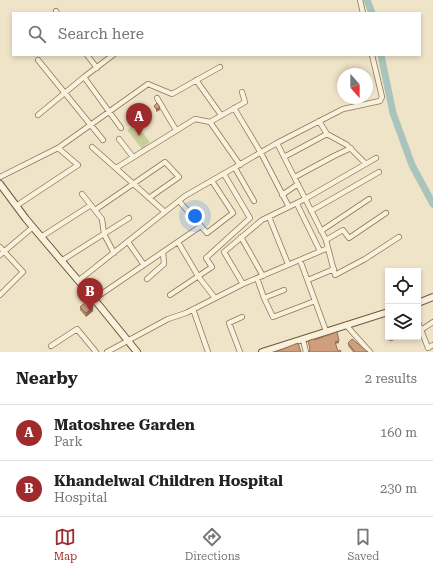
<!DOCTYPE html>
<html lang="en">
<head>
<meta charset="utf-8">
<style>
  :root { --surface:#fff; --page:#f2f2f2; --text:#222; --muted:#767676; --line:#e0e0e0; --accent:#9e2a2b }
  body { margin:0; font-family:"Roboto Serif",serif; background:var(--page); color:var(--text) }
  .controls { position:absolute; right:12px; bottom:12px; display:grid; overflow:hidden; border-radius:0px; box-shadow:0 2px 6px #0003 }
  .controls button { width:36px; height:36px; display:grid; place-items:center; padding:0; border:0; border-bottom:1px solid var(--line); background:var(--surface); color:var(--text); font:20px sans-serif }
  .compass { position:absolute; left:337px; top:68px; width:36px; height:36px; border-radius:50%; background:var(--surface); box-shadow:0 2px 6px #0003; rotate:159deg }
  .you { position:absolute; left:195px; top:216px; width:14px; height:14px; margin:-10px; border:3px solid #fff; border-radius:50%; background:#1a73e8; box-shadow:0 0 0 6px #1a73e833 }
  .badge { display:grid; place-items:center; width:26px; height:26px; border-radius:50%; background:var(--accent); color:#fff; font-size:13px; font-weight:700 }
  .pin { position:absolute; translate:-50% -33px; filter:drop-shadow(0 1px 2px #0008) }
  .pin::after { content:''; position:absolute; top:21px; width:14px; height:12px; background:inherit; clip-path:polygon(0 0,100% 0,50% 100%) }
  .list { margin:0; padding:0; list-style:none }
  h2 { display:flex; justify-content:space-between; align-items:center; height:52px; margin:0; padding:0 16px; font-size:17px }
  h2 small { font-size:13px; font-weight:400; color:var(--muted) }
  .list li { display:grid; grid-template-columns:26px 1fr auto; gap:12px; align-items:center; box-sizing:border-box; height:56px; padding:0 16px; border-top:1px solid var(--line) }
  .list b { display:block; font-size:15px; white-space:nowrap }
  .list p { margin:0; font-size:13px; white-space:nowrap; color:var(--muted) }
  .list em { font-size:13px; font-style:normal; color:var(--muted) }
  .icon { flex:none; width:22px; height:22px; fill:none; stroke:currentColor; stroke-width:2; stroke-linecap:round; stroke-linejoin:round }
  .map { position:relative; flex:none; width:433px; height:352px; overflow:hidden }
  .search { position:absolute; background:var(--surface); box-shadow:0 2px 6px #0003; left:12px; right:12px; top:12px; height:44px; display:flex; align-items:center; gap:10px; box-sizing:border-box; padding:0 14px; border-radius:0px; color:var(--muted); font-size:15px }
  .sheet { height:164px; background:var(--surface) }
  nav { display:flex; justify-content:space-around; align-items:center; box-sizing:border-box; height:56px; border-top:1px solid var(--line); background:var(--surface); font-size:11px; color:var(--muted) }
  nav a { display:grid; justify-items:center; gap:2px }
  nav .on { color:var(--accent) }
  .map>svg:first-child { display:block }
</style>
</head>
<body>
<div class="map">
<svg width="433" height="352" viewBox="0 0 433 352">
  <rect width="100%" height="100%" fill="#f0e4c8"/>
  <path fill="#c9cf9b" d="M136 124 150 142 142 149 127 130Z"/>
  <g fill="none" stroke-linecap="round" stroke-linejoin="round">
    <path stroke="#a9c4bc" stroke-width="7" d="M367 0 372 13
      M381 55 393 113 412 165 433 204"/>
    <g stroke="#8d765c" stroke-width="6">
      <path id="street" d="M360 0 363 13
        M56 11 57 13
        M87 55 97 68
        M38 60 103 140
        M84 77 121 128
        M196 80 221 115
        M157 98 176 130
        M234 108 261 153 289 207
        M38 115 84 77 113 55
        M319 121 327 134 347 145 365 163
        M210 122 240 165
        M119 139 133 157
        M92 147 165 212
        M284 157 327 134
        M116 168 195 119 210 122 245 102 242 92
        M235 168 254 201
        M0 177 58 148 148 84 172 94 220 67
        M295 177 334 156 351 148
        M82 194 102 219 104 234 114 253
        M282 195 298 184
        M179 201 207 233 233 213 212 181
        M297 204 320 251
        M16 206 78 165 58 148
        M95 210 165 162 179 177 149 198
        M311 211 379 172
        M269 217 288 264
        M321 231 369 199
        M41 237 91 205
        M241 237 263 276
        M326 240 277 143 343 109 380 101 382 97 372 55
        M128 242 144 265
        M178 242 198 276 215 298
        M0 247 23 272 0 295
        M328 248 335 275 365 259 399 237
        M0 255 33 227
        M300 260 326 331
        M61 261 129 218
        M257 278 264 298 273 317 315 301
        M147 279 164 264 163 252
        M308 280 334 269
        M78 281 185 196 277 143
        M243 284 224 252 262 220 305 199 376 158
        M170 295 212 267 206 258 250 218 224 174
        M264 298 284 290
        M94 299 201 226
        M193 309 208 352
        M418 322 428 348 433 345
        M346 325 370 352
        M421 330 433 322
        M391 338 393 337
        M303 340 306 352
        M51 346 77 329 96 352
        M107 352 168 319 186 313 243 284 328 248 326 240 343 230 349 238 386 213
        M240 352 229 323 242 317"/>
    </g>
    <g stroke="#6f573f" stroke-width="8">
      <path id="secondary" d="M0 184 26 219 94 299 137 352
        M418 303 433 297
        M262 352 388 312"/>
    </g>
    <use href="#street" stroke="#faf1dc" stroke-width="4.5"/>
    <use href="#secondary" stroke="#faf1dc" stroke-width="6"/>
  </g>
  <path fill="#b2896c" d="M80 307 93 311 86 317 80 310Z
    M348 343 368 352H353L348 346Z"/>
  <path fill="#916f58" d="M160 107V110L156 112V109Z
    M93 307V311L86 317V313Z
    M339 341V343L335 344V342Z"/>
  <path fill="#cf9f7d" stroke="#916f58" d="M157 103 160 107 156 109 154 106Z
    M88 300 93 307 86 313 80 307Z
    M337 332 339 341 335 342 338 351 340 350 341 352H309L310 349 308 341 313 339 314 340Z
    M352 339 368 352H355L348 343Z
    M298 343 301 352H275Z"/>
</svg>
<div class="controls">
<button><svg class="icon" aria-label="locate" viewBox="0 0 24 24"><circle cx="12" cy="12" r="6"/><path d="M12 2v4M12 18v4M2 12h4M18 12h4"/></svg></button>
<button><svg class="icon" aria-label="layers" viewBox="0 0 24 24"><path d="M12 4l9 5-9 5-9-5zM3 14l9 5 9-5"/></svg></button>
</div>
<svg class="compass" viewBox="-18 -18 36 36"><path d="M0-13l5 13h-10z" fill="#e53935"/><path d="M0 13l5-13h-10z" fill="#767676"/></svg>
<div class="you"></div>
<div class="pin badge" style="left:139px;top:136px">A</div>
<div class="pin badge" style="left:90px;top:311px">B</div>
<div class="search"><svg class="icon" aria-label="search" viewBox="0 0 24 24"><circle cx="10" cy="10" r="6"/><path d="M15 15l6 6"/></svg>Search here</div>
</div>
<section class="sheet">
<h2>Nearby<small>2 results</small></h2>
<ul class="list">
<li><span class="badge">A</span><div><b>Matoshree Garden</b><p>Park</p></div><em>160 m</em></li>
<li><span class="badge">B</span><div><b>Khandelwal Children Hospital</b><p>Hospital</p></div><em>230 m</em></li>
</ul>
</section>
<nav>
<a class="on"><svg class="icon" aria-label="map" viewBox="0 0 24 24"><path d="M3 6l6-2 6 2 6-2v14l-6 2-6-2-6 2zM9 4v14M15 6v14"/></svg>Map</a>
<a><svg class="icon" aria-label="directions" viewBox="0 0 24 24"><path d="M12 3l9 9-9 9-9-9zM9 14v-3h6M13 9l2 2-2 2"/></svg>Directions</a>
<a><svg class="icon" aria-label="saved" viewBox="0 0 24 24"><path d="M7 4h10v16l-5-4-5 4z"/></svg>Saved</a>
</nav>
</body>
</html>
